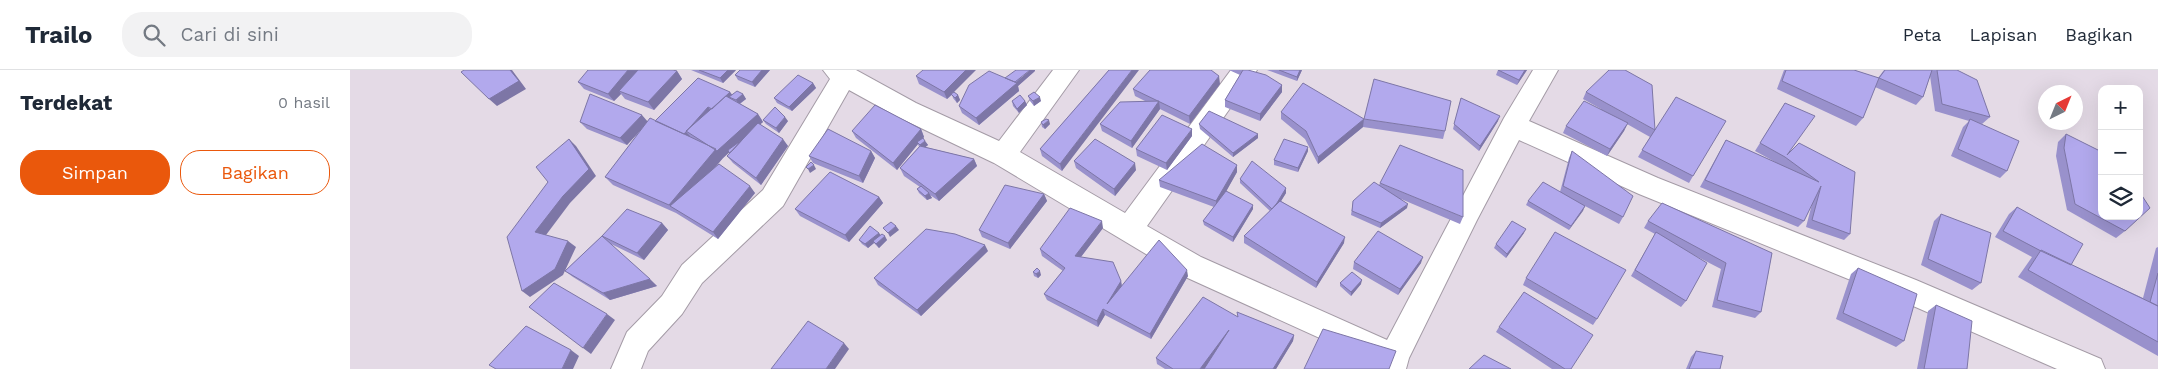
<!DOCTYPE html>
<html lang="id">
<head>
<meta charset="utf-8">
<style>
  :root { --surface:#fff; --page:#f2f2f3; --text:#1f2937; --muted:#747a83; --line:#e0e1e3; --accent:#ea580c }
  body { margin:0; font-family:"Work Sans",sans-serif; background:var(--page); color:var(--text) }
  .controls { position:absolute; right:15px; top:15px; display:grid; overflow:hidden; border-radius:10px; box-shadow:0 5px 20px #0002 }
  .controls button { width:45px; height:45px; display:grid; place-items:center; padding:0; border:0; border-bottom:1px solid var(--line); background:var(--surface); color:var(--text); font:25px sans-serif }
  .compass { position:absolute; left:1688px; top:15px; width:45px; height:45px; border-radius:50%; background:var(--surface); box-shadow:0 5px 20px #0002; rotate:43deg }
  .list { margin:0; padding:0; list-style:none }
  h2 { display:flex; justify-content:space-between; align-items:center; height:65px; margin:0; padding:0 20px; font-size:21px }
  h2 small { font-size:16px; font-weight:400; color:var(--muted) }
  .actions { display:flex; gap:10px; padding:15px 20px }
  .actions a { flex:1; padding:11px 0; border:1px solid var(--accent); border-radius:20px; text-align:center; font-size:18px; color:var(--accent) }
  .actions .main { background:var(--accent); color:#fff }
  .icon { flex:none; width:28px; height:28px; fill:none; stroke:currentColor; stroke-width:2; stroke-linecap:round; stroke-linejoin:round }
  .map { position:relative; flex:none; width:1808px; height:299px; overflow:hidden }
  header { display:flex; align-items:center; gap:30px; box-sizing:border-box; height:70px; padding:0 25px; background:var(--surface); border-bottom:1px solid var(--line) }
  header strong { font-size:24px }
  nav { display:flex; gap:28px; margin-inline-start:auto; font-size:18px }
  .search { width:350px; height:45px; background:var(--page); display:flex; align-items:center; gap:12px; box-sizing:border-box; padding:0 18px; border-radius:20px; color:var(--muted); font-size:19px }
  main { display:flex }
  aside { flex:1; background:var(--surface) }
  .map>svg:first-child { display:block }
</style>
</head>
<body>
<header>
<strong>Trailo</strong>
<div class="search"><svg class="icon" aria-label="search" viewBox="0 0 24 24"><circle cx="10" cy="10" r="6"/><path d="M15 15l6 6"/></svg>Cari di sini</div>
<nav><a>Peta</a><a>Lapisan</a><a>Bagikan</a></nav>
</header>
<main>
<aside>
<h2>Terdekat<small>0 hasil</small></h2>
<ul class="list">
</ul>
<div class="actions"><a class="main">Simpan</a><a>Bagikan</a></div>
</aside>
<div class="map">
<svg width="1808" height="299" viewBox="0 0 1808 299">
  <rect width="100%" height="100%" fill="#e4dae6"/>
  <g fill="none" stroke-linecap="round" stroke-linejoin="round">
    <g stroke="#a49ba6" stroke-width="2">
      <path id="street" d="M473 0H506L566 33 649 71 703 0H729L670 82 775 143 881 0H907L797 156 851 187 1037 270 1154 48 1183 0H1208L1179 51 1308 108 1566 210 1751 289 1755 299H1707L1545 228 1289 124 1169 70 1127 150 1059 288 1056 299H1026L1027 294 831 205 644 93 548 47 499 20 433 136 352 213 332 244 298 281 291 299H261L277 262 312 226 332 195 413 120 480 9Z"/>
    </g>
    <use href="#street" fill="#fff" fill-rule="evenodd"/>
  </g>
  <path fill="#9991cc" d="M341 0H386L373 13Z
    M420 0 405 17 388 10 385 5Z
    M759 0 712 101 692 86 690 79Z
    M879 0H898L932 15V22L910 51 875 37V30L890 5Z
    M917 0H952L947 11Z
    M1148 0H1177L1167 15 1146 5Z
    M1434 0H1504L1528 8 1534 0H1607L1640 47 1632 54 1628 53 1657 101 1650 108 1601 86 1613 57 1619 51 1585 41 1580 6 1573 27 1566 35 1525 17 1513 48 1506 56 1427 19Z
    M327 1 332 9 304 40 275 29 271 24 264 31 234 19 228 12Z
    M685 1 668 16 669 21 629 55 612 43 609 36Z
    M566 6 604 22 608 25 610 30 607 33 603 28 602 25 597 29 569 14Z
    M463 13 466 18 442 41 427 33 424 28Z
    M870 14 840 54 810 39 782 78 752 61 750 54 795 31 785 26 783 19Z
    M380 22 382 25 393 24 396 29 390 34 408 44 413 52 410 54 438 76 411 115 383 93 377 86 379 84V82L373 88 362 101 405 123 368 169 326 143 263 115 255 107 291 60 277 75 237 59 230 52 305 51Z
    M1236 22 1305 60 1343 106 1339 113 1288 87 1300 67 1277 54 1274 61 1257 86 1213 63 1216 56 1251 39 1233 29Z
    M678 26 691 31 684 36 680 31Z
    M1111 28 1148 51 1129 81 1103 59Z
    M662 31H675L677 35 669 43 663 36Z
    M1435 33 1437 85 1449 73 1500 164 1494 170 1456 157 1462 134 1454 151 1448 157 1350 117 1372 77 1376 70 1427 93 1405 81Z
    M931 42 1014 49 1095 61 1093 69 1013 57 968 94 955 69 931 49Z
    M413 50 438 51 429 63 416 54Z
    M691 52 700 54 695 59 692 57Z
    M849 54 908 64V68L883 87 850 59Z
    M571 59 574 67 572 69 575 71 578 75 575 77 624 89 627 96 589 131 580 125 582 128 577 130 569 123 567 119 570 117 554 106 550 98 569 77 568 74 547 100 506 68 502 61Z
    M1716 64 1775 161 1766 168 1717 140 1706 86 1708 72Z
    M842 66 817 100 787 86 786 79Z
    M521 81 525 88 513 113 463 93 459 86Z
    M958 81 948 102 924 95V90Z
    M1222 81 1273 147 1269 154 1235 136 1219 160 1176 135 1178 131 1210 122 1219 88Z
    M724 91 786 100 765 126 726 98Z
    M887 95V102L876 121 903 139 883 172 854 155 853 151 864 137 810 117 809 110Z
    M890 109 936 118V123L931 131 994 173 966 218 894 173V166L920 141 890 113Z
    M1030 113 1113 147 1110 154 1051 129 1057 138 1030 158 1001 145 1003 131 1029 115Z
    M694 124 697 131 660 179 632 167 629 160Z
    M529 127 533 133 499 172 450 146 445 139Z
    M1667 137 1721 195 1793 228 1806 178 1808 177V286L1668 207 1682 187 1645 167 1659 144Z
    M1591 144 1631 213 1622 220 1571 195 1584 151Z
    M1298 151 1422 183 1411 242 1405 248 1362 237 1371 199 1338 182 1336 231 1331 237 1281 206 1305 164 1294 158Z
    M312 153 318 160 294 190 259 173 307 216 260 230 223 207 215 201 252 166Z
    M753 158 731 187 771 211 772 216 838 206 801 269 755 245 748 257 697 230 694 224 713 201 692 186 690 179Z
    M529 163 531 166 537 170 529 178 524 173 518 178 512 174 509 170Z
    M1174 163 1156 188 1144 178 1146 174Z
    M638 181 571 246 528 215 524 208Z
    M1004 192 1071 193 1048 225 1003 199Z
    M1508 198 1554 271 1546 277 1486 249 1501 204Z
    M683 202 691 205 688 208 684 206Z
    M1176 208 1247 249 1243 255 1173 215Z
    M990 213 1011 214 1001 226 990 216Z
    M1586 235 1617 299H1567L1578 241Z
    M888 247 944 265 943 271 926 299H815L807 294 806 288Z
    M1149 257 1221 299H1202L1146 262Z
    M1346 281 1370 299H1336L1341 287Z"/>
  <path fill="#7d76a6" d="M160 0H162L176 19 147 36 139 29Z
    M278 0H290L269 21 271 24 264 31 258 24Z
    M378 0H386L373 13 370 8Z
    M412 0H420L405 17 402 12Z
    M616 0H626L597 29 594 22Z
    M680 0H685V1L668 16 669 21 629 55 626 48Z
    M782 0H789L712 101 710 94Z
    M950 0H952L947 11V7Z
    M1175 0H1177L1167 15 1169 10Z
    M327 1 332 9 304 40 298 32Z
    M869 6 870 14 840 54 839 46Z
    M463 13 466 18 442 41 439 37Z
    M932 15V22L910 51V44Z
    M380 22 383 26 379 27 381 29 363 39Z
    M393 24 396 29 389 34 386 30Z
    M608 25 610 30 607 33 605 28Z
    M690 27 691 31 684 36 683 31Z
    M675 31 677 35 669 43 667 39Z
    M809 31 810 39 782 78 781 71Z
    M358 37 362 42 336 62Z
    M408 44 413 52 373 88 328 141 320 136 319 135 366 79Z
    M292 45 298 52 277 75 270 68Z
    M1150 46 1148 51 1129 81 1130 76Z
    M435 47 438 51 429 63 426 58Z
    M1014 49 1013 57 968 94V87Z
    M699 50 700 54 695 59 693 55Z
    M1278 53 1274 61 1257 86 1260 79Z
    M571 59 574 67 568 74 567 72 568 74 547 100 543 93Z
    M842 59V66L817 100 816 93Z
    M336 62 340 66 337 69 334 65Z
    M908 64V68L883 87V83Z
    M219 69 226 76 246 106 220 133 193 169 185 162Z
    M433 69 438 76 411 115 406 108Z
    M575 71 578 75 572 80 570 75Z
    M958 77V81L948 102V98Z
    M521 81 525 88 513 113 509 106Z
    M624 89 627 96 589 131 585 124Z
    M785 93 786 100 765 126 764 119Z
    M464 95 466 99 460 103 458 99Z
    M887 95V102L867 138 866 131Z
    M400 116 405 123 368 169 363 162Z
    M936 118V123L923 144V140Z
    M579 123 582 128 577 130 575 126Z
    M694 124 697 131 660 179 658 173Z
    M529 127 533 133 499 172 495 165Z
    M1058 134 1057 138 1030 158 1031 153Z
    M903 135V139L883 172V167Z
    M1235 136 1233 141 1219 160 1221 156Z
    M752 151 753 158 727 192 725 186Z
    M312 153 318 160 294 190 287 183Z
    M546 156 549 160 540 167 538 163Z
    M1176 159 1174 163 1156 188 1157 184Z
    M529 163 532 167 523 171 524 173 518 178 515 174Z
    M535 166 537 170 529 178 526 174Z
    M995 167 994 173 966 218 967 212Z
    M218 171 226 177 213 205 180 227 172 221Z
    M635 175 638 181 571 246 567 240Z
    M1073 187 1071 193 1048 225 1050 219Z
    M837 200 838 206 801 269 800 264Z
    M690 201 691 205 688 208 686 204Z
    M300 209 307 216 260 230 253 223Z
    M1012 210 1011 214 1001 226V222Z
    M771 211 772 218 757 234Z
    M753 239 755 245 748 257 747 251Z
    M257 244 265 250 241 284 233 278Z
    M879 260 855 299H850Z
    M944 265 943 271 926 299H923Z
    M494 273 499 279 485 299H476Z
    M221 280 229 286 223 299H212Z"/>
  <path fill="#b2a9ed" stroke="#7d76a6" d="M114 0H160L169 11 139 29 111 2Z
    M238 0H278L258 24 228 12Z
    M288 0H323L327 1 298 32 269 21Z
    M349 0H378L370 8Z
    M390 0H412L402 12 385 5Z
    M573 0H616L594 22 566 6Z
    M666 0H680L665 12 655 8Z
    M759 0H782L710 94 690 79Z
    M800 0H861L869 6 839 46 783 19Z
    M893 0H898L916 5 932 15 910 44 875 30Z
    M929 0H950L947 7Z
    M1148 0H1175L1169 10Z
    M1259 0H1275L1302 15 1305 60 1236 22Z
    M1436 0H1504L1529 8 1513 48 1432 11Z
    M1535 0H1582L1573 27 1529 8Z
    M1587 0H1607L1627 10 1640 47 1592 34Z
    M639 1 667 13 626 48 609 36 619 15Z
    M448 5 463 13 439 37 424 28Z
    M348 8 380 22 362 39 358 37 334 64 305 51Z
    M1024 9 1101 31 1095 61 1014 49Z
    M953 13 1014 49 968 87 956 61 931 42Z
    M387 21 393 24 386 30 379 27Z
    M604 22 608 25 605 28 601 24Z
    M684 22 690 27 683 31 678 26Z
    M240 24 292 45 270 68 230 52Z
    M670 25 675 31 667 39 662 31Z
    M376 26 408 44 367 81 336 61Z
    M1326 27 1376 51 1343 106 1292 80Z
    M1111 28 1150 46 1130 76 1104 54Z
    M809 31 781 71 750 54 770 32Z
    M1234 31 1278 53 1260 79 1216 56Z
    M1435 33 1465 46 1437 85 1449 73 1505 102 1500 164 1462 150 1471 116 1454 151 1355 110 1376 70 1469 112 1435 87 1410 73Z
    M525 35 571 59 543 93 502 61Z
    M425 37 435 47 426 58 413 50Z
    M859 41 908 64 883 83 849 54Z
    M812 45 842 59 816 93 786 79Z
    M300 48 366 79 319 135 255 107Z
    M696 49 699 50 693 55 691 52Z
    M1620 49 1669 71 1657 101 1608 79Z
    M408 53 433 69 406 108 377 86Z
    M478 59 521 81 509 106 459 86Z
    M1716 64 1752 82V146H1789V121L1800 138 1775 161 1725 134 1714 78Z
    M573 68 575 71 570 75 567 72Z
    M219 69 239 99 213 126 185 162 218 171 205 199 172 221 157 167 198 112 186 97Z
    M745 69 785 93 764 119 724 91Z
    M934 69 958 77 948 98 924 90Z
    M392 70 382 81 379 83 378 80Z
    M852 74 887 95 866 131 809 110Z
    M1050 75 1113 100V147L1030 113Z
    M570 76 624 89 585 124 550 98Z
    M1222 81 1283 126 1273 147 1213 116Z
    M902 91 936 118 927 133 922 139 890 109Z
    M461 92 464 95 458 99 456 97Z
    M369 94 400 116 363 162 320 136Z
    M480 102 529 127 495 165 445 139Z
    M1024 112 1058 134 1031 153 1002 141 1003 131Z
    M1193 112 1235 136 1221 156 1178 131Z
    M655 115 694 124 658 173 629 160Z
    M571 116 579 123 575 126 567 119Z
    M876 121 903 135 883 167 853 151Z
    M930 131 995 167 967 212 894 166Z
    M1312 133 1422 183 1411 242 1367 230 1376 193 1298 151Z
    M1667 137 1733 174 1721 195 1691 181 1653 161Z
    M720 138 752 151 725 186 763 192 771 211 757 234 809 170 837 200 800 264 753 239 747 251 694 224 715 198 690 179Z
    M277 139 312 153 287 183 252 166Z
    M1591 144 1641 163 1631 213 1578 189Z
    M1162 151 1176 159 1157 184 1146 174Z
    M541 152 546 156 538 163 533 158Z
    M520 156 529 163 515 174 509 170Z
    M576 159 605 164 635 175 567 240 524 208Z
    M1028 161 1073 187 1050 219 1004 192Z
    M1205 162 1276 200 1247 249 1176 208Z
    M1306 162 1357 193 1336 231 1285 200Z
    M532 164 535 166 526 174 523 171Z
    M252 166 300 209 253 223 215 201Z
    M1691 180 1808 236V272L1678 200Z
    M687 198 690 201 686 204 683 202Z
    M1508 198 1567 224 1554 271 1493 243Z
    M1002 202 1012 210 1001 222 990 213Z
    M1808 203V236L1800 232Z
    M204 213 257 244 233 278 179 237Z
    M1174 222 1243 265 1221 299H1215L1149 257Z
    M853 227 888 247 887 242 944 265 923 299H854L879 260 850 299H823L806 288Z
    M1586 235 1622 251 1617 299H1574Z
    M458 251 494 273 476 299H421Z
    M176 256 221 280 212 299H146L139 295Z
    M973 259 1046 281 1039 299H954Z
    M1346 281 1373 286 1370 299H1339Z
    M1134 285 1161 299H1119Z"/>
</svg>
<div class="controls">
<button>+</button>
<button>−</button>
<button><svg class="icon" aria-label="layers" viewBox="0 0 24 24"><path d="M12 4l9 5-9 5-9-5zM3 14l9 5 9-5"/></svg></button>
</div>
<svg class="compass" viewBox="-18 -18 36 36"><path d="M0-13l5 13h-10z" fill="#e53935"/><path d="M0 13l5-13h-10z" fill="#747a83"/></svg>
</div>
</main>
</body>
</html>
